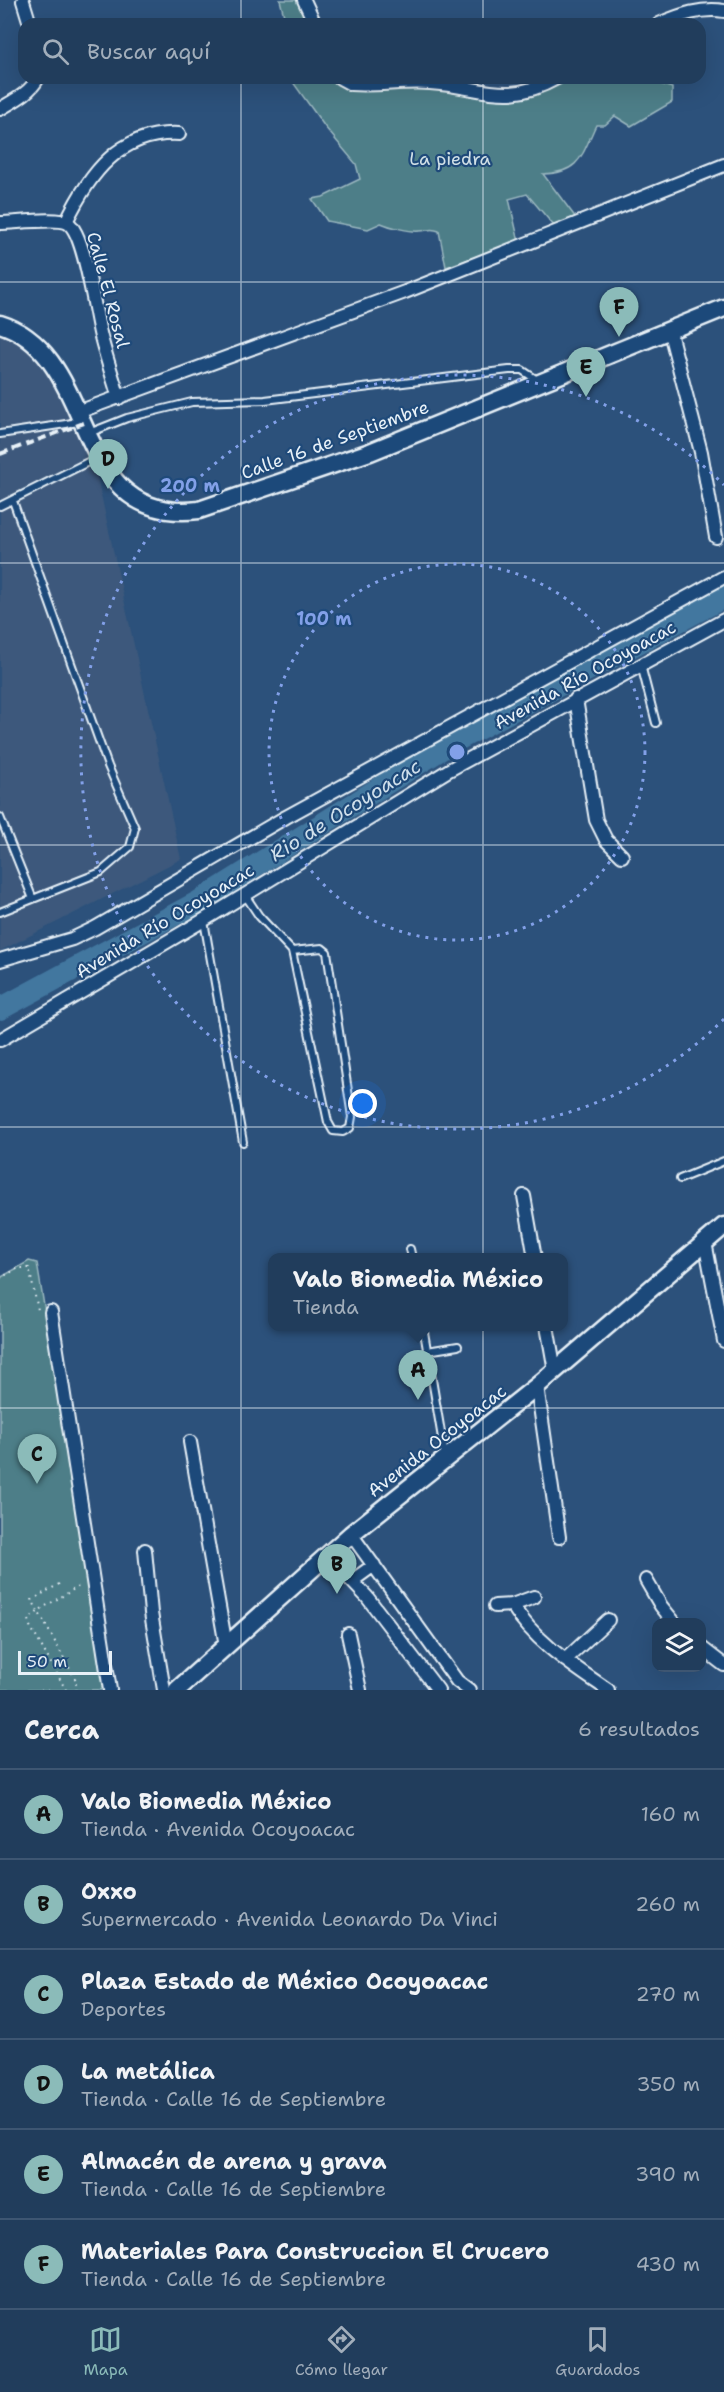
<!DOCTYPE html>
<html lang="es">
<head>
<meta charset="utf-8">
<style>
  :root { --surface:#213d5c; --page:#2d4865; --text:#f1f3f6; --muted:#a2aebb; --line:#3e5672; --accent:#8bbbb9 }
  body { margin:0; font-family:"Shantell Sans",sans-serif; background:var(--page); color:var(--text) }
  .controls { position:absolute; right:18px; bottom:18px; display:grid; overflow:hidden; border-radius:12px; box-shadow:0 6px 24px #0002 }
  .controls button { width:54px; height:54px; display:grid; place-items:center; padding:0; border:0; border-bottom:2px solid var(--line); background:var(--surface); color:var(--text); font:30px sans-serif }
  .scale { position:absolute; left:18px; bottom:15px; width:94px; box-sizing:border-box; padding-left:6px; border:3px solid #e8f1f8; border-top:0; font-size:16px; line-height:21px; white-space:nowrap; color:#e8f1f8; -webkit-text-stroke:4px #1f4a7a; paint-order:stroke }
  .you { position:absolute; left:363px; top:1104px; width:21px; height:21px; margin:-15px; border:4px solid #fff; border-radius:50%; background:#1a73e8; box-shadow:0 0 0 9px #1a73e833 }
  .badge { display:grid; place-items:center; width:39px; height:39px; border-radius:50%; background:var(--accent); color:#111; font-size:20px; font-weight:700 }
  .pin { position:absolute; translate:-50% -50px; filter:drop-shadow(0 2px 3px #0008) }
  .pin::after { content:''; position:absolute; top:32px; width:21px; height:18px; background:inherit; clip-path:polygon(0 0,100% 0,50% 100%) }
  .popup { position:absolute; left:268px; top:1253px; width:300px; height:78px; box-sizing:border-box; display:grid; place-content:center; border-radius:12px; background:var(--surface); filter:drop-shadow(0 2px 4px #0005); font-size:20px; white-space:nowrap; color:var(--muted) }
  .popup b { font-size:22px; color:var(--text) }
  .popup::after { content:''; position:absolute; left:50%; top:100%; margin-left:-12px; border:12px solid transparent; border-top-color:var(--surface) }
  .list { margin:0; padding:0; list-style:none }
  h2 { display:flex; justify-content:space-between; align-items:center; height:78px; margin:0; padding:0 24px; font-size:26px }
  h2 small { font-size:20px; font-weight:400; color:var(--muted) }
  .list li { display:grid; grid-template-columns:39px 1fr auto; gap:18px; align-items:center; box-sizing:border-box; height:90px; padding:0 24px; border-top:2px solid var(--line) }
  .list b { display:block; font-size:22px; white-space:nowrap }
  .list p { margin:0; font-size:20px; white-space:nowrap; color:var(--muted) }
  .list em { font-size:20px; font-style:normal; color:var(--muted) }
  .icon { flex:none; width:33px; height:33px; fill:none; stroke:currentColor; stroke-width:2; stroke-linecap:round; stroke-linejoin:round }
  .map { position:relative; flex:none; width:724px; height:1690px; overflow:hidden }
  .search { position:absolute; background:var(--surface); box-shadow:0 6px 24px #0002; left:18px; right:18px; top:18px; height:66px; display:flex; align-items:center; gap:15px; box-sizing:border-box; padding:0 21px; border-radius:18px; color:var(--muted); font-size:22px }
  .sheet { height:618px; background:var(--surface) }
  nav { display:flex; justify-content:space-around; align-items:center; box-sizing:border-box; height:84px; border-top:2px solid var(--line); background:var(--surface); font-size:16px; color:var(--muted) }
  nav a { display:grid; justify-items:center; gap:3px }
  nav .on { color:var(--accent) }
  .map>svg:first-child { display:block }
</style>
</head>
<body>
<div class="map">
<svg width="724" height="1690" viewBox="0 0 724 1690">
  <rect width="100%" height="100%" fill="#2c517b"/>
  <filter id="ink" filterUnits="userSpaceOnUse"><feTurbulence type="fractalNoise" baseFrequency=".0167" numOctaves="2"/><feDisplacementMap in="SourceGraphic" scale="12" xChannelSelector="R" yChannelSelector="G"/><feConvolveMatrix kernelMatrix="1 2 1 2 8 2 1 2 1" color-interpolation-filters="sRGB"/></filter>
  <g filter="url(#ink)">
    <path fill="#3c597c" d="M0 333 13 339 33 354 62 397 89 449 98 481 181 859 0 951Z"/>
    <path fill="#4e7e88" stroke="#9bb8c0" stroke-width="1.5" d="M280 0H300L311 24H286Z
      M290 78H335L427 87 538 93 565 78H643L672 88V102L631 126 615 116 605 125H596C582 154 581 173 543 174L576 218 555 227 527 194 509 199 519 242 446 267 439 231C430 227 428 231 420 231 410 232 390 227 381 223L368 229 327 221 312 199 323 197 360 179 356 164 325 127Z
      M29 1261 37 1263 107 1690H0V1278Z"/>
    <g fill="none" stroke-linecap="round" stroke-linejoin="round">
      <path stroke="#42779f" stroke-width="22" d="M0 1009 196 903 448 745 724 597"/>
      <g stroke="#e8f1f8" stroke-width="10">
        <path id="lane" d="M89 433 127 418 192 402 265 400 509 370H522L537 380
          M0 434 79 422
          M0 506 98 457
          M641 665 656 723
          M0 817 33 899
          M245 895 259 916 292 951 322 948 327 952 352 1117 350 1128 343 1132 333 1131 328 1122 292 951
          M0 912 101 872 130 847 135 828 108 766 13 501
          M204 921 243 1142
          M680 1179 724 1161
          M410 1249 412 1258
          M423 1326 445 1456
          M427 1351 458 1346"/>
      </g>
      <g stroke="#e8f1f8" stroke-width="16">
        <path id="street" d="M304 0 315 24
          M23 1 30 24
          M659 24C680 15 702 7 724 11
          M340 78 351 84C377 86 404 81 430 83 482 86 505 107 557 78
          M0 109C13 101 30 93 38 78
          M66 222C89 174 120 131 179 134
          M0 223C14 223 58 217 68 223 85 234 95 315 101 337 106 357 113 378 119 398
          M669 329 701 452 716 537
          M78 412 405 292 724 165
          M576 699 596 820 606 840 622 856
          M0 960 72 939 95 928 286 817 724 577
          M0 1040 204 920 449 770 724 620
          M524 1196 535 1258
          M705 1242 724 1341
          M51 1312 110 1690
          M547 1326 555 1371
          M537 1386 559 1537
          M190 1442 226 1646
          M351 1534 457 1681 469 1690
          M145 1550 151 1613 164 1690
          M327 1555 367 1597 438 1690
          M646 1580 661 1606 674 1622
          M352 1581 374 1565
          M512 1605C535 1642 572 1665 608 1690
          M495 1606 512 1605 534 1597
          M348 1634 360 1690
          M702 1648 724 1665
          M565 1660 608 1620"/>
      </g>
      <g stroke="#e8f1f8" stroke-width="21">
        <path id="secondary" d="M0 324C101 355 67 526 199 510L370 452 724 308
          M177 1690 351 1534 537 1386 724 1226"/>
      </g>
      <path stroke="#e8f1f8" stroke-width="2" stroke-dasharray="1.5 4.5" stroke-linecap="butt" d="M0 1278 19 1268H29L38 1310
        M59 1584 32 1600 76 1680V1690
        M66 1690 30 1626 29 1619 44 1607 81 1585"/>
      <use href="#lane" stroke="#1f4a7a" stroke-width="6"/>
      <use href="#street" stroke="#1f4a7a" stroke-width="12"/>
      <use href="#secondary" stroke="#1f4a7a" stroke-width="16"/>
      <path stroke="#e8f1f8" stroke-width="4" stroke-dasharray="9 4.5" stroke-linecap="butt" d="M0 454 84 423"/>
    </g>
  </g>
  <path fill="none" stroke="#e8f1f8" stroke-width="1.5" stroke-opacity="0.55" d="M241 0V24M483 0V24M241 78V1690M483 78V1690M0 282H724M0 563H724M0 845H724M0 1127H724M0 1408H724"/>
  <g fill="none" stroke="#82a0e8" stroke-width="3" stroke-dasharray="3 6">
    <circle cx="457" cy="752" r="188"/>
    <path d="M724 1019A377 377 0 1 1 724 485"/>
  </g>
  <g text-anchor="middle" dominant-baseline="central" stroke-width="4.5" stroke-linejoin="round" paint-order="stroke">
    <g font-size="18" fill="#d1e0e7" stroke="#1f4a7a">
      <text x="450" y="159">La piedra</text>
    </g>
    <g font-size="18" fill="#e8f1f8" stroke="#1f4a7a">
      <text transform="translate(108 290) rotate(75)">Calle El Rosal</text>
      <text transform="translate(335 440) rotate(-20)">Calle 16 de Septiembre</text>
      <text transform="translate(585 675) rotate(-29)">Avenida Río Ocoyoacac</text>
      <text transform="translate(165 921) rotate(-31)">Avenida Río Ocoyoacac</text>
      <text transform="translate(437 1441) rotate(-38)">Avenida Ocoyoacac</text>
    </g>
    <g font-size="20" font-style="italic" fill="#cfdfeb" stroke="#1f4a7a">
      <text transform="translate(345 810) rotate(-32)">Rio de Ocoyoacac</text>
    </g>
  </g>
  <circle cx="457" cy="752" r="9" fill="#82a0e8" stroke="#1f4a7a" stroke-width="3"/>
  <g font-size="18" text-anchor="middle" font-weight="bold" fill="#82a0e8" stroke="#1f4a7a" stroke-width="4.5" stroke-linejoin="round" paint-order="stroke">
    <text x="190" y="492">200 m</text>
    <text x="324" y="625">100 m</text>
  </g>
</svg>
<div class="controls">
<button><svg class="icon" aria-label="layers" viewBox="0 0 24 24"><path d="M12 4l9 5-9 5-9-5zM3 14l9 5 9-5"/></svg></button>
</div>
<div class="scale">50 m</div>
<div class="you"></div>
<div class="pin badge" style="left:418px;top:1400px">A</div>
<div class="popup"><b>Valo Biomedia México</b>Tienda</div>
<div class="pin badge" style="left:337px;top:1594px">B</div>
<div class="pin badge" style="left:37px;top:1484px">C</div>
<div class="pin badge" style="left:108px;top:489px">D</div>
<div class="pin badge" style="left:586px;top:397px">E</div>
<div class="pin badge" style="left:619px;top:337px">F</div>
<div class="search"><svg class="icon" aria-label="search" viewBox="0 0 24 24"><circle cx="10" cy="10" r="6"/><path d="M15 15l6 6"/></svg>Buscar aquí</div>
</div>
<section class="sheet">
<h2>Cerca<small>6 resultados</small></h2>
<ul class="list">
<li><span class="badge">A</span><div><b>Valo Biomedia México</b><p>Tienda · Avenida Ocoyoacac</p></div><em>160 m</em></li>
<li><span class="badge">B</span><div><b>Oxxo</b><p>Supermercado · Avenida Leonardo Da Vinci</p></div><em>260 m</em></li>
<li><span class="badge">C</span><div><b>Plaza Estado de México Ocoyoacac</b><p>Deportes</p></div><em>270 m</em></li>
<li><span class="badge">D</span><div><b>La metálica</b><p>Tienda · Calle 16 de Septiembre</p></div><em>350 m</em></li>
<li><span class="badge">E</span><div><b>Almacén de arena y grava</b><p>Tienda · Calle 16 de Septiembre</p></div><em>390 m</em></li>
<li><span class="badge">F</span><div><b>Materiales Para Construccion El Crucero</b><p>Tienda · Calle 16 de Septiembre</p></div><em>430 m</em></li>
</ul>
</section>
<nav>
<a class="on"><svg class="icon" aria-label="map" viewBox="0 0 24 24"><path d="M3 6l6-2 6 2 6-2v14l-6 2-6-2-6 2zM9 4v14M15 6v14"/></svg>Mapa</a>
<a><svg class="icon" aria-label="directions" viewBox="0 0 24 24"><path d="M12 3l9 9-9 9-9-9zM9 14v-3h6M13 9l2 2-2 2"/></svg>Cómo llegar</a>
<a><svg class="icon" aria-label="saved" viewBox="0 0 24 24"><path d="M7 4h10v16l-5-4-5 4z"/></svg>Guardados</a>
</nav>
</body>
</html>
